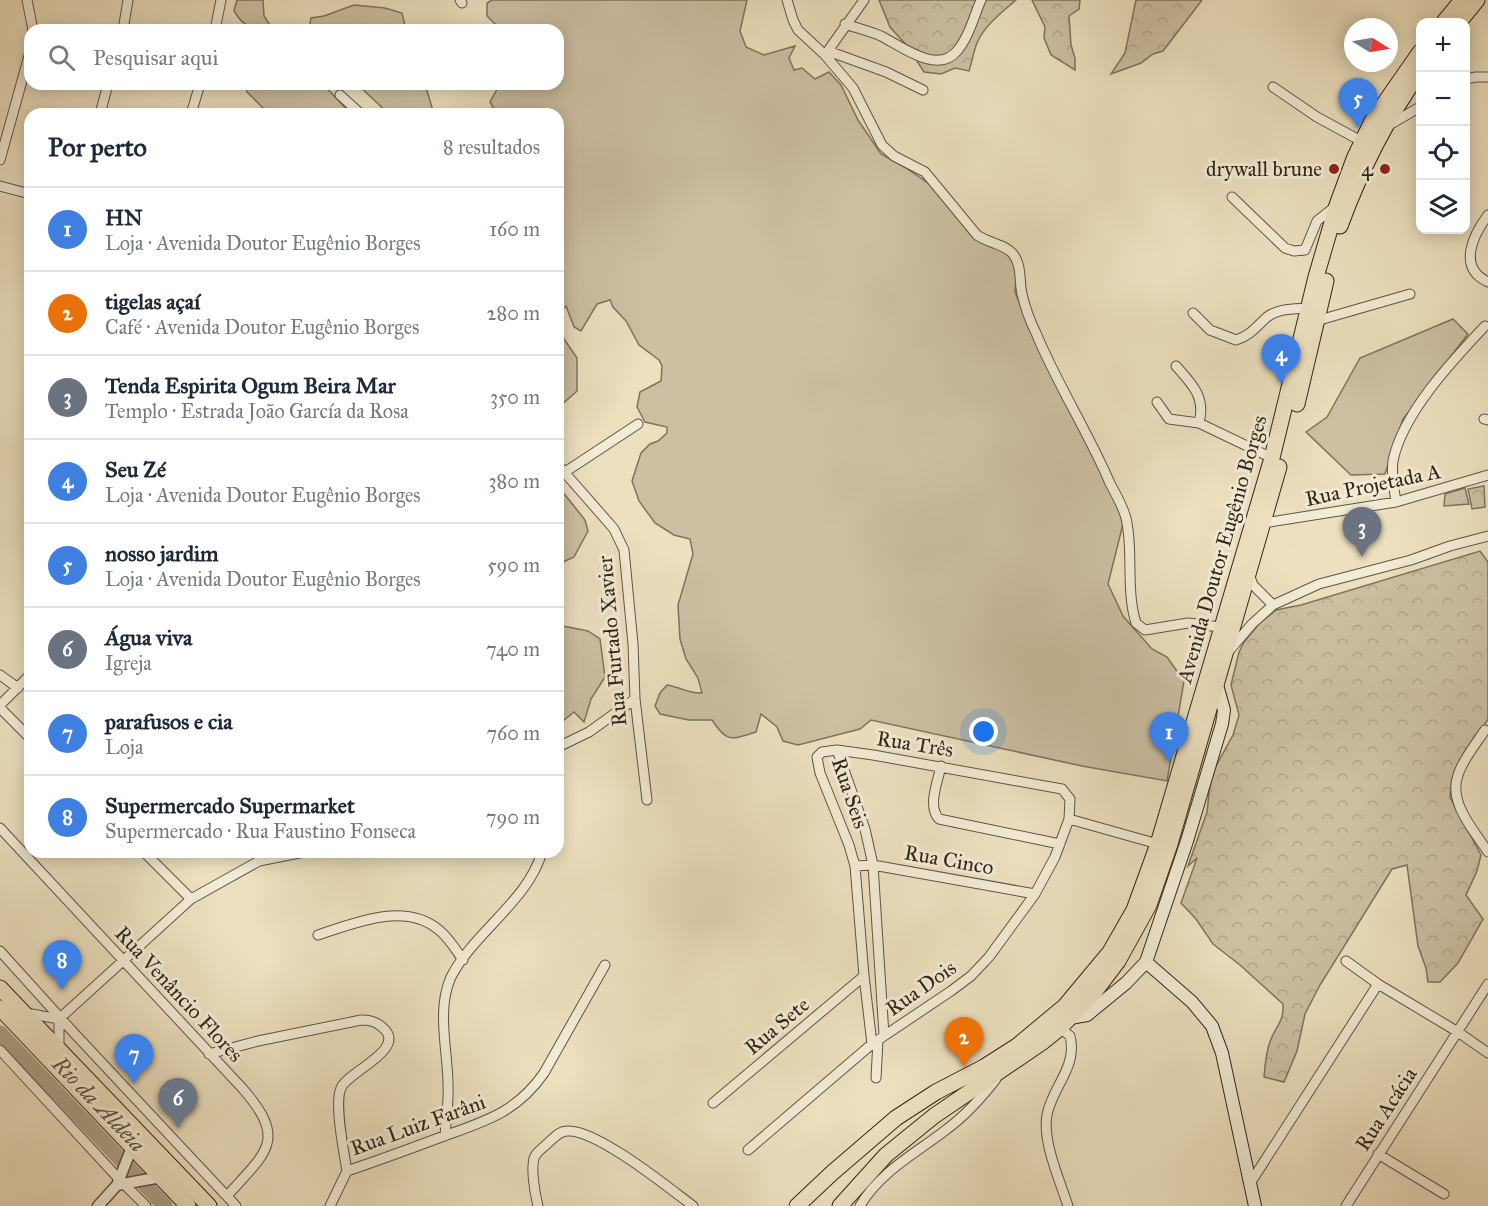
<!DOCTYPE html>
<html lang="pt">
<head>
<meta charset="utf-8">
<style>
  :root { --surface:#fff; --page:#f6f6f7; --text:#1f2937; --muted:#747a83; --line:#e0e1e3; --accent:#8f2418 }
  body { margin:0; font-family:"IM FELL Great Primer",serif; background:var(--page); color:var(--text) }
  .controls { position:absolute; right:18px; top:18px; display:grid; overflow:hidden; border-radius:12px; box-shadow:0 3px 15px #0003 }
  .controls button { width:54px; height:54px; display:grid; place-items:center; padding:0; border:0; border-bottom:2px solid var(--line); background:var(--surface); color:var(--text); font:30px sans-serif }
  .compass { position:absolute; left:1344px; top:18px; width:54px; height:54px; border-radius:50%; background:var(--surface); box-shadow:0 3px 15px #0003; rotate:101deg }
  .you { position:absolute; left:984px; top:732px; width:21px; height:21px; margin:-15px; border:4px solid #fff; border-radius:50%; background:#1a73e8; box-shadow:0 0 0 9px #1a73e833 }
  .badge { display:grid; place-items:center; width:39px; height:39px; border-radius:50%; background:var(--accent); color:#fff; font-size:20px; font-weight:700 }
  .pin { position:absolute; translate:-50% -50px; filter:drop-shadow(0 2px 3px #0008) }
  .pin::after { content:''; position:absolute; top:32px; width:21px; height:18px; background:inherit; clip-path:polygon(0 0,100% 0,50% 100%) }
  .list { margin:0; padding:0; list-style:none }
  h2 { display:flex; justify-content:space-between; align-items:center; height:78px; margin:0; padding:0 24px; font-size:26px }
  h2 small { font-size:20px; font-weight:400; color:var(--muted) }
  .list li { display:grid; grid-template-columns:39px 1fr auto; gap:18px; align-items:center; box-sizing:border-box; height:84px; padding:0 24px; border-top:2px solid var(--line) }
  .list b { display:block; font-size:22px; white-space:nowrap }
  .list p { margin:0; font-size:20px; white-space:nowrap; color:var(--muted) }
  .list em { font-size:20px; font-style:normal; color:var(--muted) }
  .icon { flex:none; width:33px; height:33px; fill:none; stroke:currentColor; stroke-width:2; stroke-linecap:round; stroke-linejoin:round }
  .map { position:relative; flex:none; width:1488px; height:1206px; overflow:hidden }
  .search { position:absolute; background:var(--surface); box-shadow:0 3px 15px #0003; left:24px; top:24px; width:540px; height:66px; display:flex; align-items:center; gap:15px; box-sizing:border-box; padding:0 21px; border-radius:18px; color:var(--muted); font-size:22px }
  .panel { position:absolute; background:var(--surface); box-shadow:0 3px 15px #0003; left:24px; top:108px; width:540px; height:750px; border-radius:18px }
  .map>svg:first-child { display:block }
</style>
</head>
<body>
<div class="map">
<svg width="1488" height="1206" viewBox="0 0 1488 1206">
  <defs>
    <pattern id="forest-crowns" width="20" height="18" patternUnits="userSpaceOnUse" patternTransform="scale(1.5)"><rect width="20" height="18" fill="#ccc0a3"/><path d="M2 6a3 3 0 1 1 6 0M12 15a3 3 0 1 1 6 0" fill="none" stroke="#b0a58c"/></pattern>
  </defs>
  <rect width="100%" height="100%" fill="#ece0bf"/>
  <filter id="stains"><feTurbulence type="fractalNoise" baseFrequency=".00333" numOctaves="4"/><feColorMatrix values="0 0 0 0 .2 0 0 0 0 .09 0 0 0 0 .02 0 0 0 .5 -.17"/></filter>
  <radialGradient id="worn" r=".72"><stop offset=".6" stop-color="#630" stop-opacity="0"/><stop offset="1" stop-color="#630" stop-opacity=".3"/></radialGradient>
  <path fill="#ccc0a3" stroke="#7e735e" stroke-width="1.5" d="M237 0H263L264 16 273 30C254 30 244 28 234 11Z
    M492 0H747L740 31 746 47 764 55 795 46 789 58 794 70 802 68 815 79 829 72 841 85 858 120 881 154 906 168 938 190 962 223 990 247 1008 251 1017 270 1015 292 1044 361 1062 398 1095 455 1120 512 1123 524 1108 584 1123 616 1152 649 1167 657 1184 681 1167 781 1082 766 871 720 860 729 798 745 783 741 777 727 761 714 756 732C731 740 727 743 712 720H689L660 714 655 706 660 693 667 685C680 687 689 694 702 693L698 678 686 659 680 639 678 605 693 554 690 539 674 535 655 523 639 501 632 481 641 453 650 444 658 441 667 433V427L645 422 637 407 640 392 661 381 662 366 659 360 639 345 626 321 613 307 610 300 597 304 581 331 574 327 566 306 558 314V212L563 211 558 196V114H497L490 102 500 84H558V30H501L487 16V3Z
    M354 5 385 8 402 13 406 30H309L311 18 324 16Z
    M246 84H323L351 114H269L247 92Z
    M357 84H425L434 114H389Z
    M1453 319 1468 334 1403 419 1385 474 1351 475 1306 432 1327 417 1360 358Z
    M558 330 577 358V391L558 408Z
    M558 486 585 520 588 531 574 557 559 564Z
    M1465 488 1469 504 1444 506 1445 494Z
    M558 625 588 631 600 639 605 677 591 699 584 722 574 712 558 725Z"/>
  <path fill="url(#forest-crowns)" stroke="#7e735e" stroke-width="1.5" d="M879 0H1016C1002 12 984 26 977 43 974 50 972 62 969 71L955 68 941 74 924 72 908 47 890 27Z
    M1032 0H1080L1079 9 1069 16 1071 45 1075 58V70L1051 55 1044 38 1045 27Z
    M1136 0H1202L1163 51 1153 54 1141 63 1111 74 1125 53Z
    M1484 486 1485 507 1472 509 1468 489Z
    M1480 551 1488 562V719L1452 778 1450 797 1481 855 1477 871 1466 895 1483 919 1458 963 1440 982H1428L1426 968 1418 946 1407 865 1392 869 1320 985 1305 1014 1297 1051 1284 1082 1264 1077C1265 1064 1266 1051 1271 1039 1277 1024 1284 1022 1283 1004L1240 965 1213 944 1196 919 1181 903 1197 858 1188 866 1207 812 1211 775 1233 735 1239 715 1231 685 1239 652 1244 642 1259 624 1276 610 1301 605Z"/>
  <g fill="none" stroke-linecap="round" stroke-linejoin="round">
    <path stroke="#aca187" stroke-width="15" d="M0 1033 165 1206"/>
    <g stroke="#605443" stroke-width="11">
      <path id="minor" d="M27 0 33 30
        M460 0 462 3
        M787 0 793 20 798 30 825 55 853 88 882 145 894 156 925 172 977 235C988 243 1005 244 1013 254 1022 265 1019 281 1022 294 1025 307 1030 321 1036 333 1057 384 1087 430 1109 481 1115 494 1125 508 1127 523 1133 555 1126 591 1136 623L1145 630 1188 623 1220 627
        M845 24C857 28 869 31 881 36 901 46 937 75 957 51 969 37 974 16 981 0
        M123 30 128 0
        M215 30 221 0
        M828 51 886 72 923 90
        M825 55 864 0
        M1466 79 1476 77H1488
        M1273 87 1317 117 1363 142
        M340 95 361 114
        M100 114 108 84
        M191 114 200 84
        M1389 125 1420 107
        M0 160 30 52
        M0 186 30 194
        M1232 197 1285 248 1294 251 1305 250 1317 221 1337 205
        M1488 215C1473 235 1457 268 1488 282
        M1193 313 1210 330 1236 340C1250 336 1257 326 1267 317 1279 308 1294 309 1308 308
        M1316 321 1410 294
        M1176 366C1192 384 1206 397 1199 423
        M1157 402 1169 419 1199 423 1272 458
        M1484 419 1488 420
        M558 465 614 529 624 550 633 644 635 699 647 800
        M565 472 638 424
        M1396 502C1394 488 1391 475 1393 461 1402 414 1453 360 1485 326
        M1264 523 1396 502 1488 475
        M1249 574 1253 585 1273 605
        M1228 652 1252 624 1273 605 1319 584 1411 560 1450 546 1488 536
        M0 675 18 688
        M0 705 30 675
        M0 708 30 738
        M1485 730C1476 744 1463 759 1458 775 1448 803 1474 830 1488 852
        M558 747 589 732 635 699
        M837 750 865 829 873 865 884 1035
        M941 766C938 781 927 806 939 819L1060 844
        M1069 819 1158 844
        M0 828 243 1089C288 1141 266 1152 227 1196
        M144 852 191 899
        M855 866 873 865 1035 894
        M318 935C355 923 405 901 439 930 449 938 456 950 463 960
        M0 951 74 1033 236 1206
        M1346 961 1378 984 1458 1032 1488 1053
        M26 1013 59 1019
        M1060 1028 1070 1036C1078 1067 1052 1087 1047 1115 1042 1141 1060 1181 1068 1206
        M0 1050 119 1179
        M59 1050V1019L191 899 259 861 304 852
        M209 1054 258 1041 361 1020C369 1020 375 1021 382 1027 409 1049 348 1071 341 1088 334 1104 344 1152 347 1171
        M876 1078 878 1040
        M713 1103 864 976
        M445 1136C446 1119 449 1102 448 1085 448 1051 436 1010 451 977 474 932 528 901 542 852
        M748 1150 872 1044 951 991 971 976 989 957 1035 894 1055 857 1069 819 1070 799 1062 789 873 755 837 750 822 752 817 757 820 773 849 845 855 866 864 976 872 1044
        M1378 1154 1444 1194
        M1251 1182 1378 984
        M124 1184 146 1206
        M330 1206 347 1171C380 1160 412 1148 444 1136 486 1121 517 1112 544 1073L605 965
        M538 1206C535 1194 530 1166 535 1156 538 1151 544 1147 548 1143 554 1138 559 1131 567 1131 595 1128 669 1188 693 1206
        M860 1206C879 1172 918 1152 947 1129 966 1115 982 1097 996 1079
        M1346 1206 1488 984"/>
    </g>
    <g stroke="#605443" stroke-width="13">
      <path id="tertiary" d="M117 1185 161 1177
        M98 1206 117 1185 132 1147"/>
    </g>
    <g stroke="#31261a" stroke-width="14">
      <path id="secondary" d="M1146 962 1192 1002 1212 1026 1222 1053 1255 1206
        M1070 1018 1087 1015 1126 983 1146 962 1187 841 1222 724 1224 710 1217 685"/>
    </g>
    <g stroke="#31261a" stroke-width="17">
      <path id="trunk" d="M1444 22 1462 0
        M1459 22 1477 0
        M1340 226C1361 169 1385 121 1420 72
        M1297 404 1326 281
        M0 988 209 1206
        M0 1008 188 1206
        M797 1206 832 1173 896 1118 936 1092 984 1067 1017 1046 1065 1006 1110 952 1134 910 1158 844 1272 458 1316 277 1337 205 1354 159 1372 121 1420 52
        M840 1206 886 1155 934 1116 1044 1041 1060 1028 1096 990 1118 961 1149 905 1170 844 1279 467"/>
    </g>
    <use href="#minor" stroke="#f3ebd5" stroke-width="9"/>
    <use href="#tertiary" stroke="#f3ebd5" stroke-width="10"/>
    <use href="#secondary" stroke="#f3ebd5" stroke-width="12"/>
    <use href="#trunk" stroke="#ece0bf" stroke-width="15"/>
  </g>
  <g fill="#8f2418" stroke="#f3ebd5" stroke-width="2">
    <circle cx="1334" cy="169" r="6"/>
    <circle cx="1385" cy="169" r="6"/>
  </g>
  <g text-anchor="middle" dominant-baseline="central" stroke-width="6" stroke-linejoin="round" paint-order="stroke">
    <g font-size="21" fill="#31261a" stroke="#f3ebd5" text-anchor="end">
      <text x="1322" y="169">drywall brune</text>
      <text x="1373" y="169">4</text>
    </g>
    <g font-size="21" fill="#31261a" stroke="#f3ebd5">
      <text transform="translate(1373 485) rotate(-12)">Rua Projetada A</text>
      <text transform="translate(1222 549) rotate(-74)">Avenida Doutor Eugênio Borges</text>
      <text transform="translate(612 641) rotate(-95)">Rua Furtado Xavier</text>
      <text transform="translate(915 744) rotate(9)">Rua Três</text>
      <text transform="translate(850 793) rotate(71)">Rua Seis</text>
      <text transform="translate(949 860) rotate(10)">Rua Cinco</text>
      <text transform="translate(921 988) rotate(-35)">Rua Dois</text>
      <text transform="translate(179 994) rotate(47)">Rua Venâncio Flores</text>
      <text transform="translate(777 1026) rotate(-40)">Rua Sete</text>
      <text transform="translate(1386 1109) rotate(-57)">Rua Acácia</text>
      <text transform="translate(418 1125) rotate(-20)">Rua Luiz Farâni</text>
    </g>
    <g font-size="22" font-style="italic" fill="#5c5140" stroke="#f3ebd5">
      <text transform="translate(99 1104) rotate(46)">Rio da Aldeia</text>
    </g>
  </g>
  <rect width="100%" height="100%" filter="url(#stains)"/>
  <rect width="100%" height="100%" fill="url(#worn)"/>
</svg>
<div class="controls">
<button>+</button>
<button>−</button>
<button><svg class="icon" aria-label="locate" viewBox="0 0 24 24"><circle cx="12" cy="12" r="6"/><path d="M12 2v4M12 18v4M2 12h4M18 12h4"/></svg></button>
<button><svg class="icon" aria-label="layers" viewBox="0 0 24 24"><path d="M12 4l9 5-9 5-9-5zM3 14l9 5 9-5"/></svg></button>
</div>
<svg class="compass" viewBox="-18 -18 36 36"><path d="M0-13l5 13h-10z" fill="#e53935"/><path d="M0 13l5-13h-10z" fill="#747a83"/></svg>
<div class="you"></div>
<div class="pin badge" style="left:1169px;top:762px;background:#3f7fe0">1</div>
<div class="pin badge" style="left:964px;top:1067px;background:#e8710a">2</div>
<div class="pin badge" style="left:1362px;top:557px;background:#6b7280">3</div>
<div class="pin badge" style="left:1281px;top:384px;background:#3f7fe0">4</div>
<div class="pin badge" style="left:1358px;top:128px;background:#3f7fe0">5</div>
<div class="pin badge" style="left:178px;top:1128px;background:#6b7280">6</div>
<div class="pin badge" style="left:134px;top:1084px;background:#3f7fe0">7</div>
<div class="pin badge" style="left:62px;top:990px;background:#3f7fe0">8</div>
<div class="search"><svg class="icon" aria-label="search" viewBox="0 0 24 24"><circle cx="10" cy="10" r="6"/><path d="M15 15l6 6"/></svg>Pesquisar aqui</div>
<section class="panel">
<h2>Por perto<small>8 resultados</small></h2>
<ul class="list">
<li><span class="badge" style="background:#3f7fe0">1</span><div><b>HN</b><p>Loja · Avenida Doutor Eugênio Borges</p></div><em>160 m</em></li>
<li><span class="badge" style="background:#e8710a">2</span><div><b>tigelas açaí</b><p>Café · Avenida Doutor Eugênio Borges</p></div><em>280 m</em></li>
<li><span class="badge" style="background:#6b7280">3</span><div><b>Tenda Espirita Ogum Beira Mar</b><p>Templo · Estrada João García da Rosa</p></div><em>350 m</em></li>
<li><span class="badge" style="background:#3f7fe0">4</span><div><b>Seu Zé</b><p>Loja · Avenida Doutor Eugênio Borges</p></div><em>380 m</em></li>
<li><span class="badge" style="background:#3f7fe0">5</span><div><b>nosso jardim</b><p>Loja · Avenida Doutor Eugênio Borges</p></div><em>590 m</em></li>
<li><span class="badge" style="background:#6b7280">6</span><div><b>Água viva</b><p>Igreja</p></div><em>740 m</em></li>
<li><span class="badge" style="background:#3f7fe0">7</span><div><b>parafusos e cia</b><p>Loja</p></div><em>760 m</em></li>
<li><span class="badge" style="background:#3f7fe0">8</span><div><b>Supermercado Supermarket</b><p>Supermercado · Rua Faustino Fonseca</p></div><em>790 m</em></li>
</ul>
</section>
</div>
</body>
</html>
